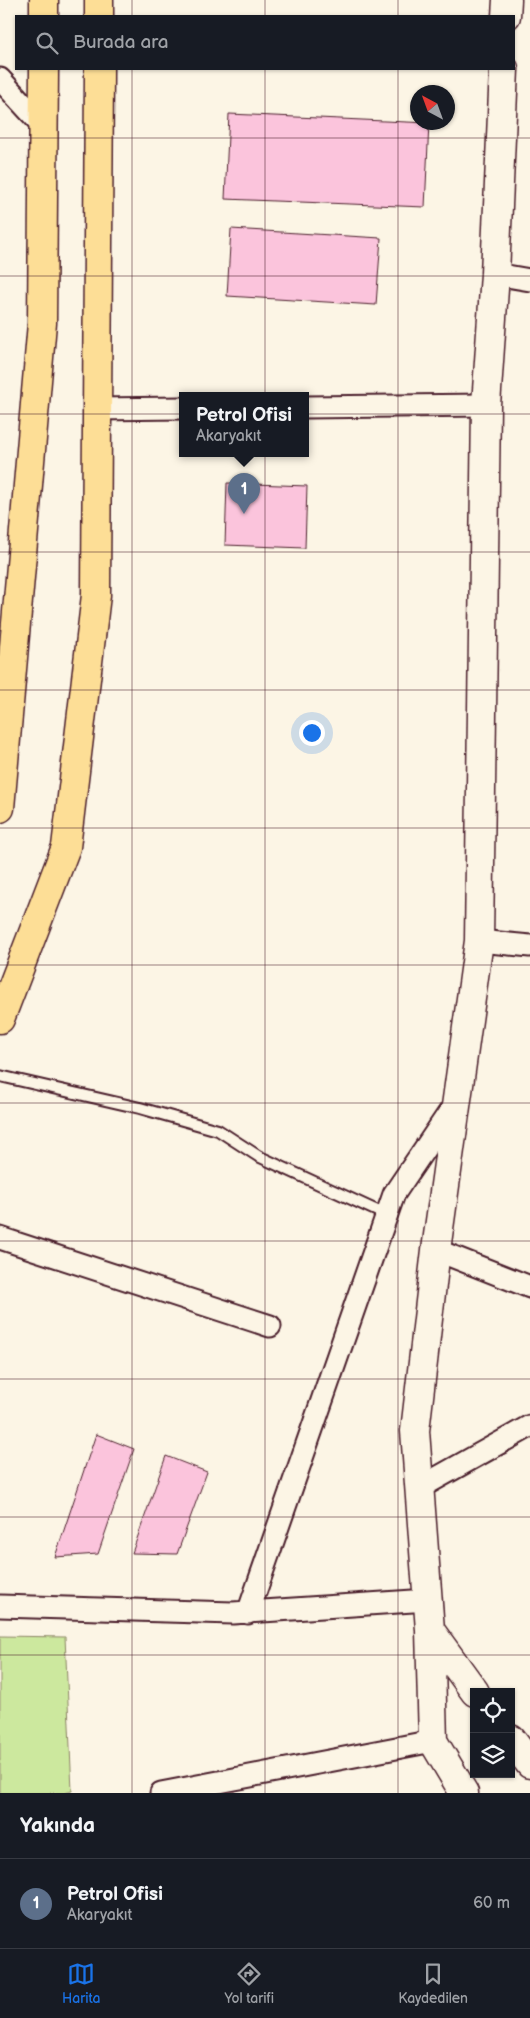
<!DOCTYPE html>
<html lang="tr">
<head>
<meta charset="utf-8">
<style>
  :root { --surface:#171b24; --page:#242831; --text:#f1f3f6; --muted:#9ea1a6; --line:#363941; --accent:#1a73e8 }
  body { margin:0; font-family:"Balsamiq Sans",sans-serif; background:var(--page); color:var(--text) }
  .controls { position:absolute; right:15px; bottom:15px; display:grid; overflow:hidden; border-radius:0px; box-shadow:0 1px 4px #0004 }
  .controls button { width:45px; height:45px; display:grid; place-items:center; padding:0; border:0; border-bottom:1px solid var(--line); background:var(--surface); color:var(--text); font:25px sans-serif }
  .compass { position:absolute; left:410px; top:85px; width:45px; height:45px; border-radius:50%; background:var(--surface); box-shadow:0 1px 4px #0004; rotate:319deg }
  .you { position:absolute; left:311px; top:732px; width:18px; height:18px; margin:-12px; border:4px solid #fff; border-radius:50%; background:#1a73e8; box-shadow:0 0 0 8px #1a73e833 }
  .badge { display:grid; place-items:center; width:32px; height:32px; border-radius:50%; background:var(--accent); color:#fff; font-size:16px; font-weight:700 }
  .pin { position:absolute; translate:-50% -41px; filter:drop-shadow(0 1px 2px #0008) }
  .pin::after { content:''; position:absolute; top:26px; width:18px; height:15px; background:inherit; clip-path:polygon(0 0,100% 0,50% 100%) }
  .popup { position:absolute; left:179px; top:392px; width:130px; height:65px; box-sizing:border-box; display:grid; place-content:center; border-radius:0px; background:var(--surface); filter:drop-shadow(0 1px 4px #0005); font-size:16px; white-space:nowrap; color:var(--muted) }
  .popup b { font-size:19px; color:var(--text) }
  .popup::after { content:''; position:absolute; left:50%; top:100%; margin-left:-10px; border:10px solid transparent; border-top-color:var(--surface) }
  .list { margin:0; padding:0; list-style:none }
  h2 { display:flex; justify-content:space-between; align-items:center; height:65px; margin:0; padding:0 20px; font-size:21px }
  h2 small { font-size:16px; font-weight:400; color:var(--muted) }
  .list li { display:grid; grid-template-columns:32px 1fr auto; gap:15px; align-items:center; box-sizing:border-box; height:90px; padding:0 20px; border-top:1px solid var(--line) }
  .list b { display:block; font-size:19px; white-space:nowrap }
  .list p { margin:0; font-size:16px; white-space:nowrap; color:var(--muted) }
  .list em { font-size:16px; font-style:normal; color:var(--muted) }
  .icon { flex:none; width:28px; height:28px; fill:none; stroke:currentColor; stroke-width:2; stroke-linecap:round; stroke-linejoin:round }
  .map { position:relative; flex:none; width:530px; height:1793px; overflow:hidden }
  .search { position:absolute; background:var(--surface); box-shadow:0 1px 4px #0004; left:15px; right:15px; top:15px; height:55px; display:flex; align-items:center; gap:12px; box-sizing:border-box; padding:0 18px; border-radius:0px; color:var(--muted); font-size:19px }
  .sheet { height:155px; background:var(--surface) }
  nav { display:flex; justify-content:space-around; align-items:center; box-sizing:border-box; height:70px; border-top:1px solid var(--line); background:var(--surface); font-size:14px; color:var(--muted) }
  nav a { display:grid; justify-items:center; gap:2px }
  nav .on { color:var(--accent) }
  .map>svg:first-child { display:block }
</style>
</head>
<body>
<div class="map">
<svg width="530" height="1793" viewBox="0 0 530 1793">
  <rect width="100%" height="100%" fill="#fcf5e5"/>
  <filter id="ink" filterUnits="userSpaceOnUse"><feTurbulence type="fractalNoise" baseFrequency=".02" numOctaves="2"/><feDisplacementMap in="SourceGraphic" scale="10" xChannelSelector="R" yChannelSelector="G"/><feConvolveMatrix kernelMatrix="1 2 1 2 8 2 1 2 1" color-interpolation-filters="sRGB"/></filter>
  <g filter="url(#ink)">
    <path fill="#cce89e" stroke="#8b8464" d="M0 1636 65 1637 72 1791 64 1793H0Z"/>
    <path fill="#fbc4dc" stroke="#4a1f2b" d="M229 114 429 123 425 207 225 199Z
      M231 229 381 238 376 305 227 296Z
      M227 483 307 486 305 548 225 545Z
      M96 1434 134 1449 98 1554 55 1557Z
      M166 1456 207 1472 177 1554 132 1553Z"/>
    <g fill="none" stroke-linecap="round" stroke-linejoin="round">
      <g stroke="#4a1f2b" stroke-width="14">
        <path id="lane" d="M0 1076 140 1108 218 1130 258 1156 386 1215"/>
      </g>
      <g stroke="#4a1f2b" stroke-width="25">
        <path id="street" d="M0 79 44 127
          M495 274 530 280
          M305 407 486 405
          M95 409 183 408
          M479 941 530 946
          M0 1238 270 1326
          M436 1250 530 1287
          M419 1488 530 1426
          M0 1606 233 1613 428 1600
          M248 1613 394 1194 455 1104
          M161 1793 433 1741"/>
      </g>
      <g stroke="#4a1f2b" stroke-width="31">
        <path id="secondary" d="M506 16 507 0
          M430 1630 475 1692
          M511 1739 530 1764
          M464 1793 433 1741 430 1630 415 1431 436 1250 479 941 486 405 495 274 504 69"/>
      </g>
      <g stroke="#4a1f2b" stroke-width="31">
        <path id="primary" d="M44 16V0
          M99 16V0
          M0 808 42 323 44 69
          M0 1019 66 847 96 595 99 69"/>
      </g>
      <use href="#lane" stroke="#fcf5e5" stroke-width="10"/>
      <use href="#street" stroke="#fcf5e5" stroke-width="21"/>
      <use href="#secondary" stroke="#fcf5e5" stroke-width="28"/>
      <use href="#primary" stroke="#fdde96" stroke-width="28"/>
    </g>
  </g>
  <path fill="none" stroke="#4a1f2b" stroke-width="1" stroke-opacity="0.55" d="M132 0V16M265 0V16M398 0V16M132 69V1793M265 69V1793M398 69V1793M0 138H530M0 276H530M0 414H530M0 552H530M0 690H530M0 828H530M0 965H530M0 1103H530M0 1241H530M0 1379H530M0 1517H530M0 1655H530"/>
</svg>
<div class="controls">
<button><svg class="icon" aria-label="locate" viewBox="0 0 24 24"><circle cx="12" cy="12" r="6"/><path d="M12 2v4M12 18v4M2 12h4M18 12h4"/></svg></button>
<button><svg class="icon" aria-label="layers" viewBox="0 0 24 24"><path d="M12 4l9 5-9 5-9-5zM3 14l9 5 9-5"/></svg></button>
</div>
<svg class="compass" viewBox="-18 -18 36 36"><path d="M0-13l5 13h-10z" fill="#e53935"/><path d="M0 13l5-13h-10z" fill="#9ea1a6"/></svg>
<div class="you"></div>
<div class="pin badge" style="left:244px;top:514px;background:#5c6f8a">1</div>
<div class="popup"><b>Petrol Ofisi</b>Akaryakıt</div>
<div class="search"><svg class="icon" aria-label="search" viewBox="0 0 24 24"><circle cx="10" cy="10" r="6"/><path d="M15 15l6 6"/></svg>Burada ara</div>
</div>
<section class="sheet">
<h2>Yakında<small></small></h2>
<ul class="list">
<li><span class="badge" style="background:#5c6f8a">1</span><div><b>Petrol Ofisi</b><p>Akaryakıt</p></div><em>60 m</em></li>
</ul>
</section>
<nav>
<a class="on"><svg class="icon" aria-label="map" viewBox="0 0 24 24"><path d="M3 6l6-2 6 2 6-2v14l-6 2-6-2-6 2zM9 4v14M15 6v14"/></svg>Harita</a>
<a><svg class="icon" aria-label="directions" viewBox="0 0 24 24"><path d="M12 3l9 9-9 9-9-9zM9 14v-3h6M13 9l2 2-2 2"/></svg>Yol tarifi</a>
<a><svg class="icon" aria-label="saved" viewBox="0 0 24 24"><path d="M7 4h10v16l-5-4-5 4z"/></svg>Kaydedilen</a>
</nav>
</body>
</html>
